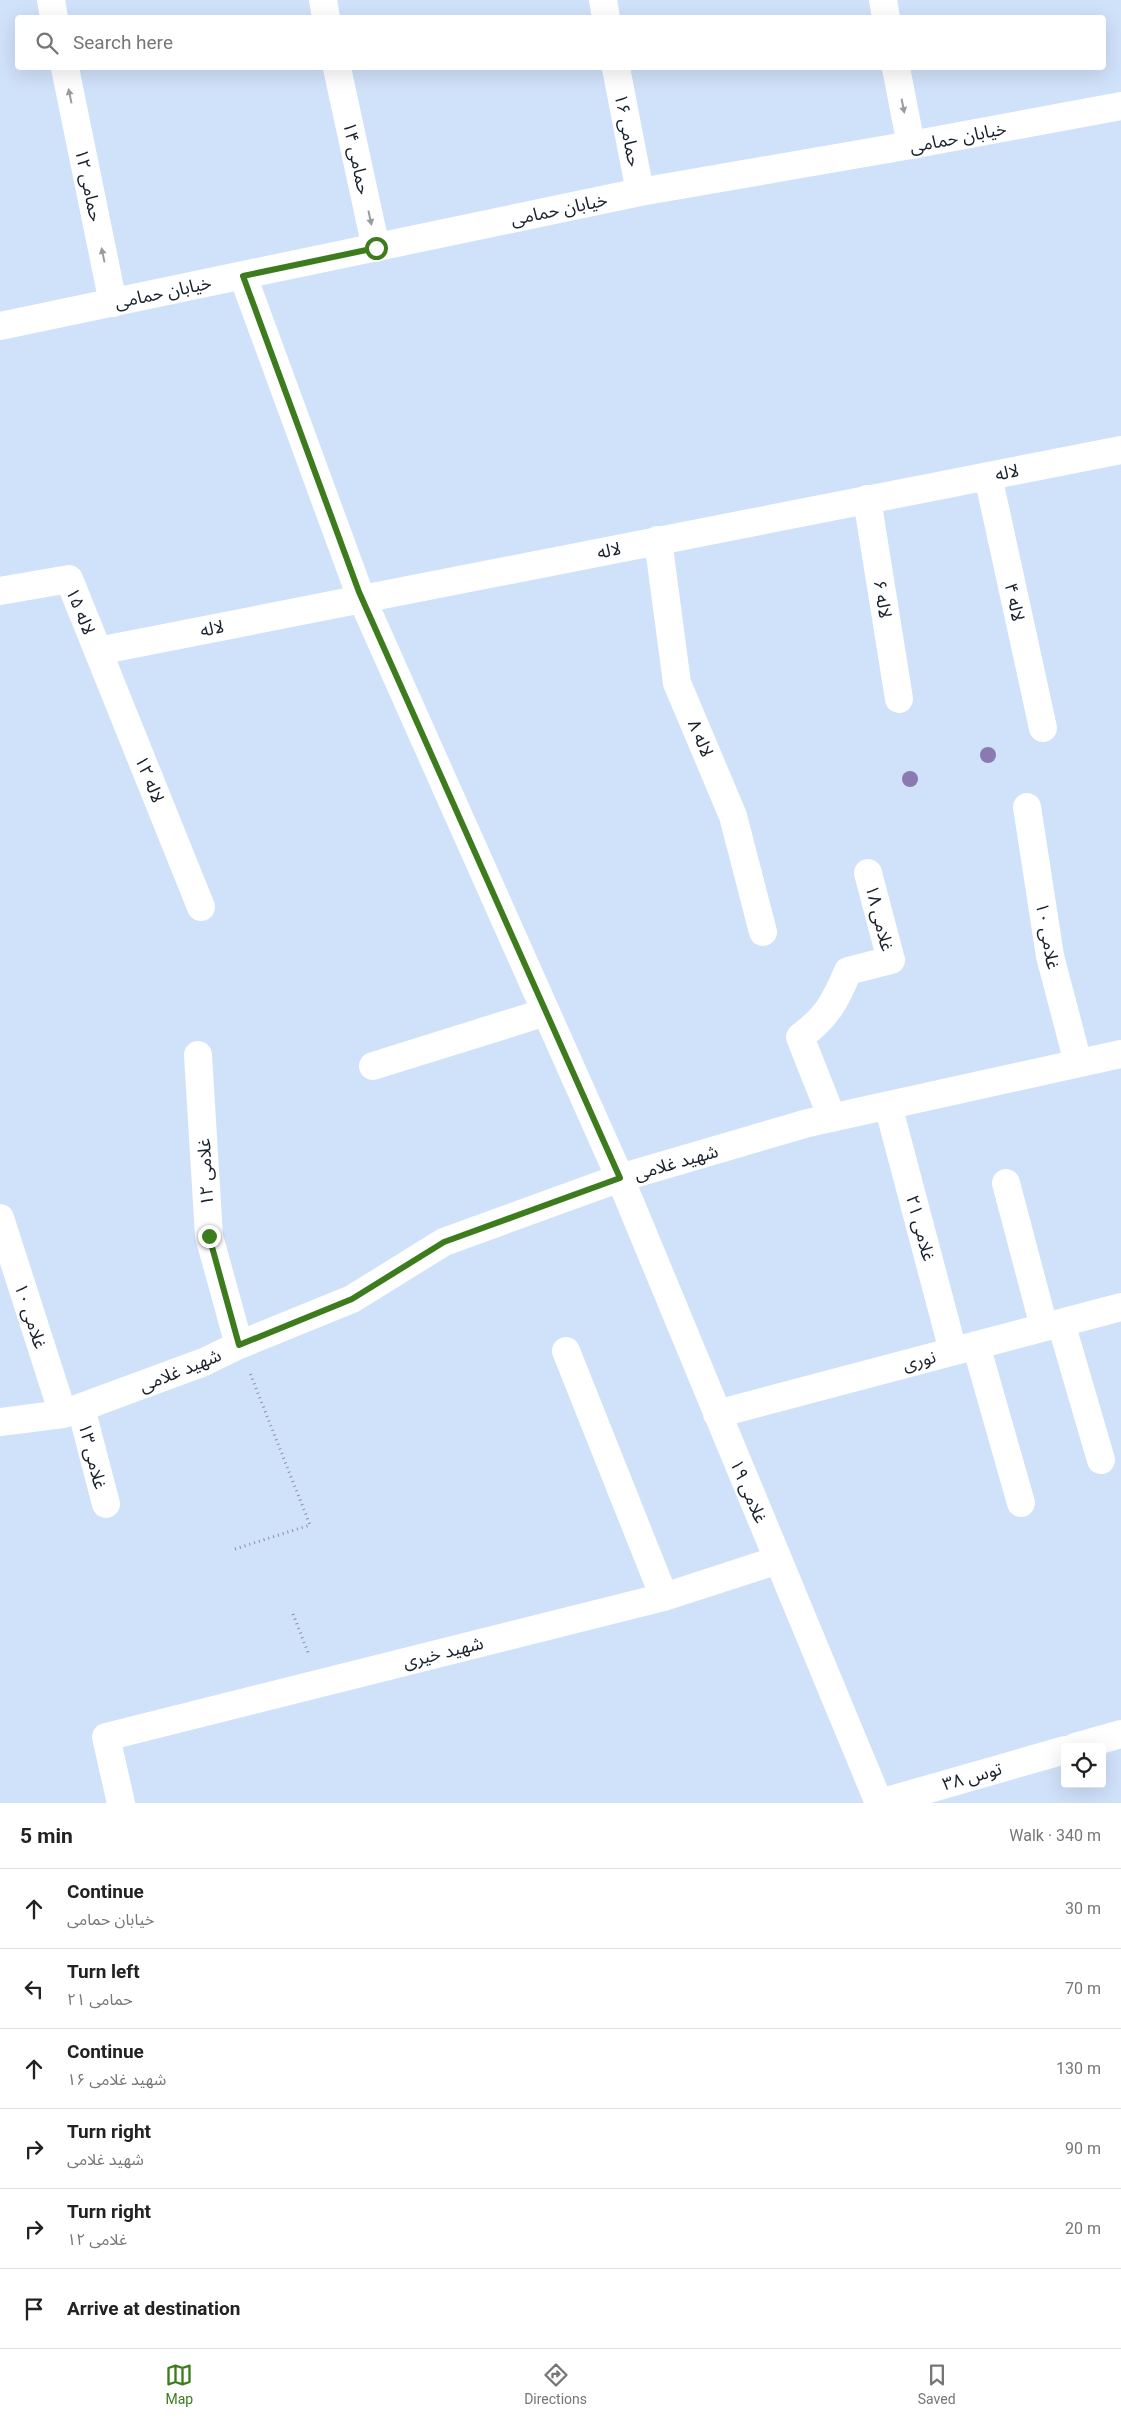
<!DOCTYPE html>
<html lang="en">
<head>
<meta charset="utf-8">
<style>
  :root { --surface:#fff; --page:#f6f6f6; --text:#222; --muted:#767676; --line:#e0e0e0; --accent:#3c7c1c }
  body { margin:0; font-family:Roboto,"Noto Sans Arabic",sans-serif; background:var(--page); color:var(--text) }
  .controls { position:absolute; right:15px; bottom:15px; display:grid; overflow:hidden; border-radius:5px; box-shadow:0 5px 20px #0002 }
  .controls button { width:45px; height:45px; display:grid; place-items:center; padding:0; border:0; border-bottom:1px solid var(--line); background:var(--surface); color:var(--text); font:25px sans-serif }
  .stop { position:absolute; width:15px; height:15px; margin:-11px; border:4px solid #3c7c1c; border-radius:50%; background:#fff }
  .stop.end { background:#3c7c1c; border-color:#fff; box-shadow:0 1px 5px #0008 }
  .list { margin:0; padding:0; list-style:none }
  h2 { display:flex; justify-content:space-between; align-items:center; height:65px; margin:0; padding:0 20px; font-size:21px }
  h2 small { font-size:16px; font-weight:400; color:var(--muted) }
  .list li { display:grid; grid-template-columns:32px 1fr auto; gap:15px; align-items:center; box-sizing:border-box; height:80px; padding:0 20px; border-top:1px solid var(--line) }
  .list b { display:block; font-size:19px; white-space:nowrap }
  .list p { margin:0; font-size:16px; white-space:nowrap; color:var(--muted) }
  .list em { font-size:16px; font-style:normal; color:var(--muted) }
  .icon { flex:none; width:28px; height:28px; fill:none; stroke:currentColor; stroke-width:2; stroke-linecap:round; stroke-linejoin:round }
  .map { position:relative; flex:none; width:1121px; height:1803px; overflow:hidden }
  .search { position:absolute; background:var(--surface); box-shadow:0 5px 20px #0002; left:15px; right:15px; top:15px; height:55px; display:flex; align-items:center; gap:12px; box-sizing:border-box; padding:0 18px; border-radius:5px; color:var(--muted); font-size:19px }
  .sheet { height:545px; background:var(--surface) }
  nav { display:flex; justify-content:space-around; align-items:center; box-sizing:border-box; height:70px; border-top:1px solid var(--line); background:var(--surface); font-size:14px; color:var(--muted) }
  nav a { display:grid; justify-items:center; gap:2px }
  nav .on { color:var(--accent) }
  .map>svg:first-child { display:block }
</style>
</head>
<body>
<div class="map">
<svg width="1121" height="1803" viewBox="0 0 1121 1803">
  <rect width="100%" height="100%" fill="#d0e1fa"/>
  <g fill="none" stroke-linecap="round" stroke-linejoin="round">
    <path stroke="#8592a5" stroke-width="3" stroke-dasharray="1 4" stroke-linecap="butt" d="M235 1549 310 1525 250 1373
      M293 1614 309 1655"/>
    <path stroke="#fff" stroke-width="28" d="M51 0 54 18
      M323 0 326 18
      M603 0 606 18
      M883 0 886 18
      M65 68 113 303
      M337 68 376 248
      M616 68 640 192
      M896 68 911 145
      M243 276 359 592 620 1178 879 1803
      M0 326 640 192 911 145 1121 106
      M988 476 1043 728
      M867 499 899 699
      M658 540 677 683 733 816 763 932
      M0 591 69 579 201 907
      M98 651 1121 450
      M1027 807 1050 956 1078 1063
      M198 1055 209 1236 239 1345
      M373 1066 546 1012
      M888 1105 953 1351
      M832 1118 800 1037C827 1017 835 1002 848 971L891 960 868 873
      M1006 1183 1044 1327
      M0 1218 63 1414
      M1061 1323 1101 1460
      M976 1345 1021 1503
      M566 1351 664 1597
      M81 1408 106 1504
      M717 1414 1121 1307
      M0 1422 63 1414 204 1362 239 1345 352 1299 444 1242 620 1178 808 1123 1121 1054
      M1075 1747 1121 1734
      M121 1803 106 1737 664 1597 778 1560
      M880 1803 1065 1750"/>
  </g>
  <g fill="#8b79b1">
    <circle cx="988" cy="755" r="8"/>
    <circle cx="910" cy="779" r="8"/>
  </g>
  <defs><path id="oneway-solid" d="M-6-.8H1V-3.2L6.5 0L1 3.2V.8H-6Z" transform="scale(1.25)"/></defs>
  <g fill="#989ba0">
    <use href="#oneway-solid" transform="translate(70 96) rotate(-102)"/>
    <use href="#oneway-solid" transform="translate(903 106) rotate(79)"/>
    <use href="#oneway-solid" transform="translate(370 218) rotate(78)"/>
    <use href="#oneway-solid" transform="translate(103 255) rotate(-102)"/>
  </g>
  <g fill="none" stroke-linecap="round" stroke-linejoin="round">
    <path stroke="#3c7c1c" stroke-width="6" d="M209 1236 239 1345 352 1299 444 1242 620 1178 359 592 243 276 376 248"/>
  </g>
  <g text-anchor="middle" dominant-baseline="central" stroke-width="5" stroke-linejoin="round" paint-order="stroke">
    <g font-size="18" fill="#19212c" stroke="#fff">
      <text transform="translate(628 130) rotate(79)">حمامی ۱۶</text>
      <text transform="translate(958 137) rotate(-11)">خیابان حمامی</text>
      <text transform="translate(357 158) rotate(78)">حمامی ۱۴</text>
      <text transform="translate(89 185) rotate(78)">حمامی ۱۲</text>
      <text transform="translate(559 209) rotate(-12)">خیابان حمامی</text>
      <text transform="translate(163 292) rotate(-12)">خیابان حمامی</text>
      <text transform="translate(1007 472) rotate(-11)">لاله</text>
      <text transform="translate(609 550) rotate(-11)">لاله</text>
      <text transform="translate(883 599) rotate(81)">لاله ۶</text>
      <text transform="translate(1015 602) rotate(78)">لاله ۴</text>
      <text transform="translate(81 611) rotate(68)">لاله ۱۵</text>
      <text transform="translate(212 628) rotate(-11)">لاله</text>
      <text transform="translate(701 738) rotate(67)">لاله ۸</text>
      <text transform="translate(150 779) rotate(68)">لاله ۱۲</text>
      <text transform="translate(880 918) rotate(76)">غلامی ۱۸</text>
      <text transform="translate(1048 936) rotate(80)">غلامی ۱۰</text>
      <text transform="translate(676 1162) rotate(-16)">شهید غلامی</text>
      <text transform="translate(205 1172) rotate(-93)">غلامی ۱۲</text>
      <text transform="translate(921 1228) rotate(75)">غلامی ۲۱</text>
      <text transform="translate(31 1316) rotate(72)">غلامی ۱۰</text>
      <text transform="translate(919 1360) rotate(-15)">نوری</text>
      <text transform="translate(180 1370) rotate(-22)">شهید غلامی</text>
      <text transform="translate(93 1456) rotate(76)">غلامی ۱۳</text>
      <text transform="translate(749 1491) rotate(67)">غلامی ۱۹</text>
      <text transform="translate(443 1652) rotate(-14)">شهید خیری</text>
      <text transform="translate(972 1776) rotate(-16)">توس ۳۸</text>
    </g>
  </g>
</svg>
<div class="controls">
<button><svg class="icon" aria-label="locate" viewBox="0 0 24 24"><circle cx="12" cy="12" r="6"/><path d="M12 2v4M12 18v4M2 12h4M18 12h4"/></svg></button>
</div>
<div class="stop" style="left:376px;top:248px"></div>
<div class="stop end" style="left:209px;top:1236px"></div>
<div class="search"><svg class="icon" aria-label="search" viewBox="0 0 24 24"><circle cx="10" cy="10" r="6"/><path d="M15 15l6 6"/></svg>Search here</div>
</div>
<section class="sheet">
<h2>5 min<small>Walk · 340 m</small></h2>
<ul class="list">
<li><svg class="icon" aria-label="ahead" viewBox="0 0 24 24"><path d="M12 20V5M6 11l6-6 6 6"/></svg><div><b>Continue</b><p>خیابان حمامی</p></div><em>30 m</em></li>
<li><svg class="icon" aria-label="left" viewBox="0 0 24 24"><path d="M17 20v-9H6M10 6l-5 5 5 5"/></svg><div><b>Turn left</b><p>حمامی ۲۱</p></div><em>70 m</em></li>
<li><svg class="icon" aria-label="ahead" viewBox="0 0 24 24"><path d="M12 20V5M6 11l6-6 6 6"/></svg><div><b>Continue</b><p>شهید غلامی ۱۶</p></div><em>130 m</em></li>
<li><svg class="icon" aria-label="right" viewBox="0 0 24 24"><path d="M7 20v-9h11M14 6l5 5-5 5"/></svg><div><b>Turn right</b><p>شهید غلامی</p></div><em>90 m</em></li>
<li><svg class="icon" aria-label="right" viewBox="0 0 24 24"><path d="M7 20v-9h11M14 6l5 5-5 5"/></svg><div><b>Turn right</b><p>غلامی ۱۲</p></div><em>20 m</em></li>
<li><svg class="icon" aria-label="arrive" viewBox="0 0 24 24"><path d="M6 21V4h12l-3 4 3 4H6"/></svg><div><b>Arrive at destination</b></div></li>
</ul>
</section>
<nav>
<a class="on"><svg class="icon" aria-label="map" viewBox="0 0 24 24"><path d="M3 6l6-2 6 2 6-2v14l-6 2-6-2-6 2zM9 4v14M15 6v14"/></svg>Map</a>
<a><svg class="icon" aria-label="directions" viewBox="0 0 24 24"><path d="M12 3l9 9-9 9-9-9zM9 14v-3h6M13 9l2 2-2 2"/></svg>Directions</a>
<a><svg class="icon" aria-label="saved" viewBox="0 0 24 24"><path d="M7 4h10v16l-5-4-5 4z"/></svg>Saved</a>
</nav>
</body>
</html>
